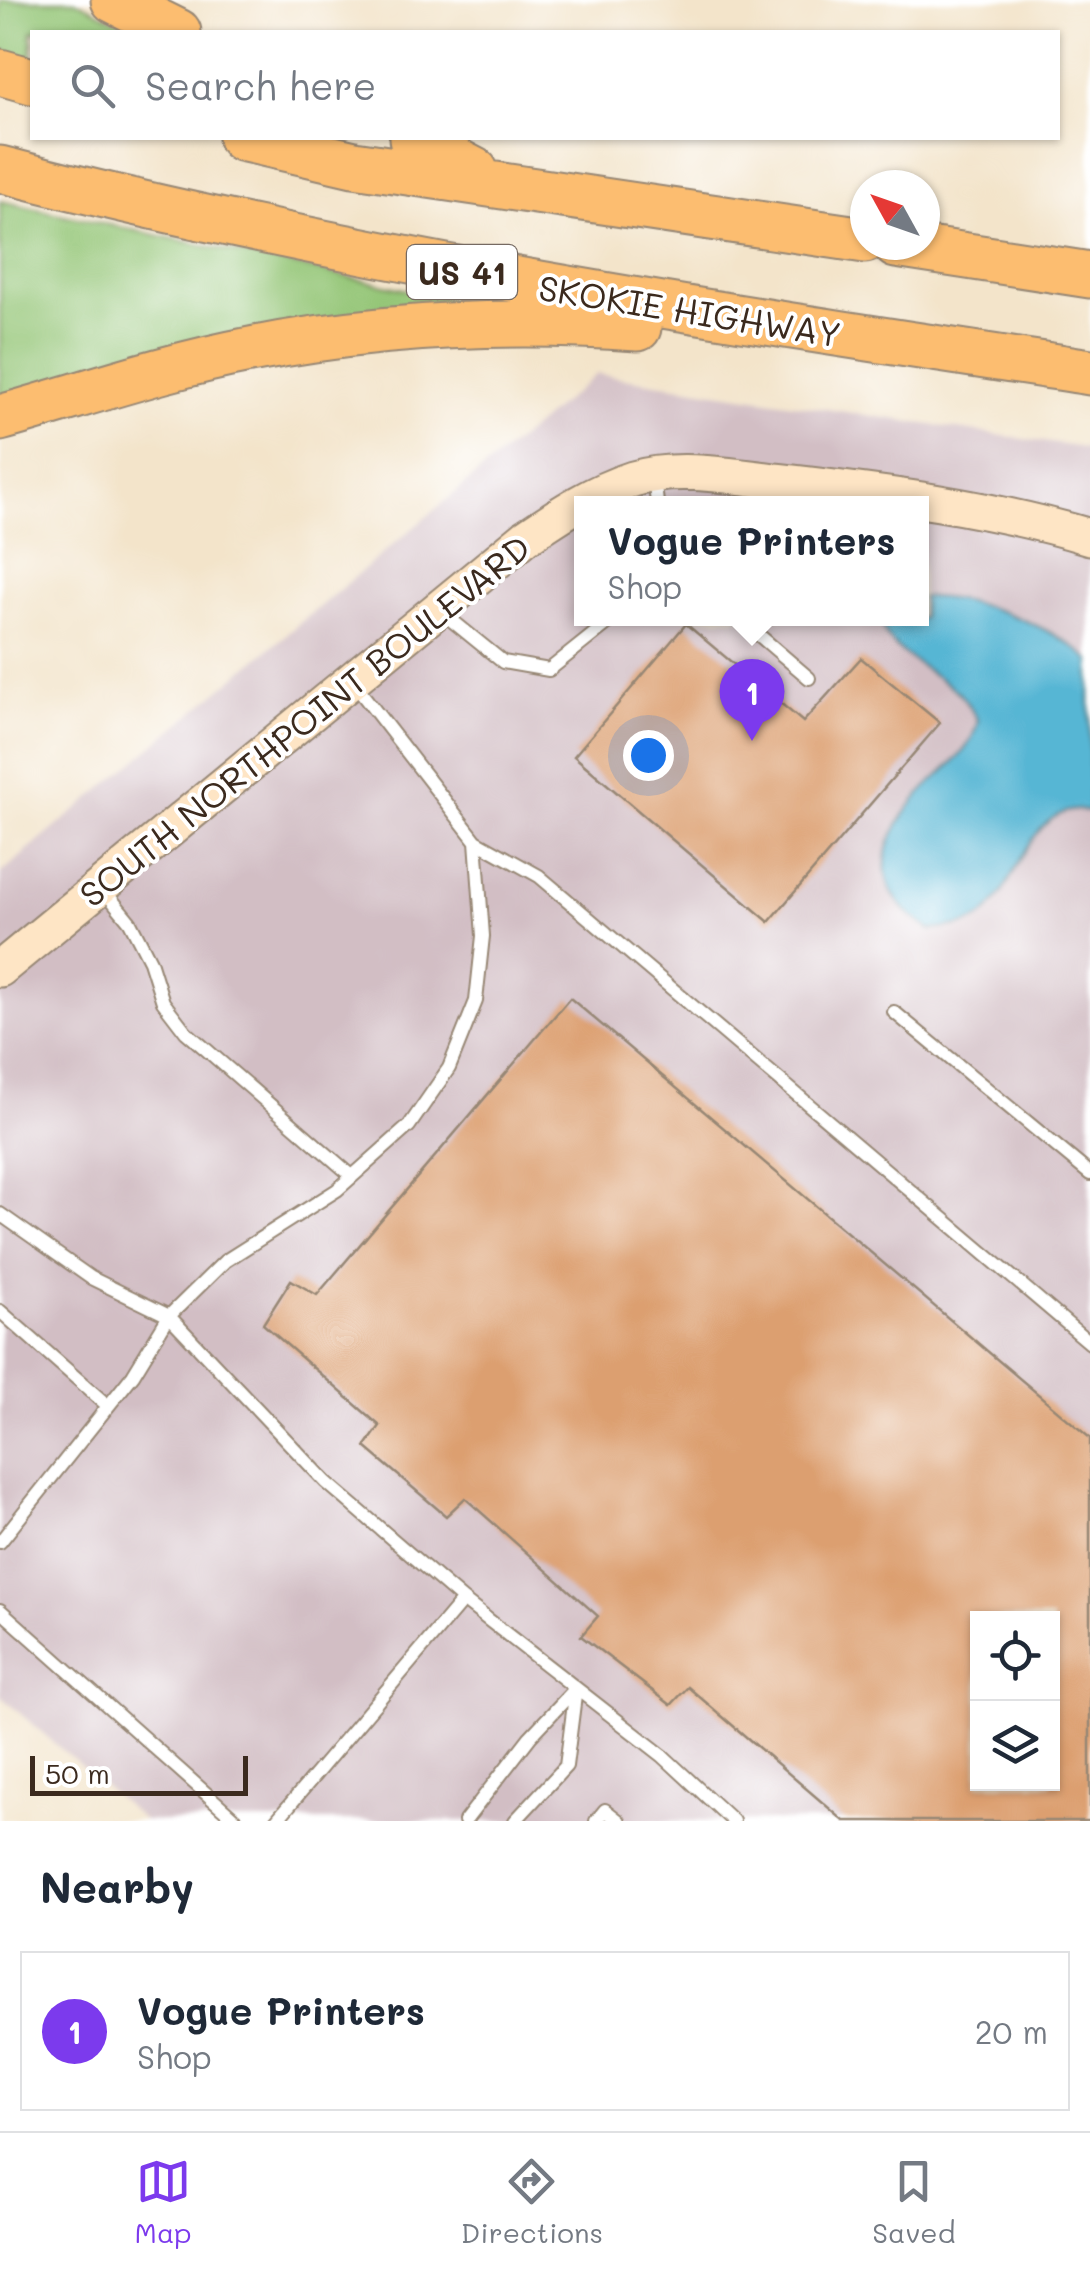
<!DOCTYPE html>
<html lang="en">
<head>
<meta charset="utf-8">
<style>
  :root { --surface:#fff; --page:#f2f2f3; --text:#1f2937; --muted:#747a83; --line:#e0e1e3; --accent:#7c3aed }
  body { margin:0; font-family:Mali,sans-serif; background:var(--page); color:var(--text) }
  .controls { position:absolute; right:30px; bottom:30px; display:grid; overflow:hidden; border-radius:0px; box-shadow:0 2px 8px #0004 }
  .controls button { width:90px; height:90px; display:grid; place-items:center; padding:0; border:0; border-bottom:2px solid var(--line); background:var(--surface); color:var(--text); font:50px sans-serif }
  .compass { position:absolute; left:850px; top:170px; width:90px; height:90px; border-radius:50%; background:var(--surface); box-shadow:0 2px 8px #0004; rotate:310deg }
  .scale { position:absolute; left:30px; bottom:25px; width:218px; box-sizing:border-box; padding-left:10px; border:5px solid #3b2a1e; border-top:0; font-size:28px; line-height:35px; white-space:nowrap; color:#3b2a1e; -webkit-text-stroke:8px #fff; paint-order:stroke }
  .you { position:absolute; left:648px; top:755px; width:35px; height:35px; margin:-25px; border:8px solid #fff; border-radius:50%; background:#1a73e8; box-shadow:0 0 0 15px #1a73e833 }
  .badge { display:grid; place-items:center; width:65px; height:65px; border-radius:50%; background:var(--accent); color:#fff; font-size:32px; font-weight:700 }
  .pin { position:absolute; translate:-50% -82px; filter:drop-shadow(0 2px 5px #0008) }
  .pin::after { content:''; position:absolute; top:52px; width:35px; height:30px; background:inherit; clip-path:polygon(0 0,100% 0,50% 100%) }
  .popup { position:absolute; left:574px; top:496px; width:355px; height:130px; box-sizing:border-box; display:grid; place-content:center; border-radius:0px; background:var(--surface); filter:drop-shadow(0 2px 8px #0005); font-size:32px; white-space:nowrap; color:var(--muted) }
  .popup b { font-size:38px; color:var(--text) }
  .popup::after { content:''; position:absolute; left:50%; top:100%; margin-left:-20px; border:20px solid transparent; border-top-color:var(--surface) }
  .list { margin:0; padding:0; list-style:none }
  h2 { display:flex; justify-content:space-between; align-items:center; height:130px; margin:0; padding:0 40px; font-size:42px }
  h2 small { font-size:32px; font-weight:400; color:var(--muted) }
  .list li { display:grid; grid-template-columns:65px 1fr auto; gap:30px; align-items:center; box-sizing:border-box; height:160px; margin:0 20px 20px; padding:0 20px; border:2px solid var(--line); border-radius:0px }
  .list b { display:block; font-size:38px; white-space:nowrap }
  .list p { margin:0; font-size:32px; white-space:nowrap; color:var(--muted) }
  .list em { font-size:32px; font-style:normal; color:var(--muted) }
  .icon { flex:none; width:55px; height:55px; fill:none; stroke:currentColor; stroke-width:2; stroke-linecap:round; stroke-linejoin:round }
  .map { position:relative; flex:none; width:1090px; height:1821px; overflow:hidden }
  .search { position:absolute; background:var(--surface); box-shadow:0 2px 8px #0004; left:30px; right:30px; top:30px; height:110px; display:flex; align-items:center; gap:25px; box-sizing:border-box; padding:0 35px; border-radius:0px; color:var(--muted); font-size:38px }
  .sheet { height:310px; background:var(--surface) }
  nav { display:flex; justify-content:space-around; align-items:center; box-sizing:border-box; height:140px; border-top:2px solid var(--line); background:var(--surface); font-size:28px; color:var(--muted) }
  nav a { display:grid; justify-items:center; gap:5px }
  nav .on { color:var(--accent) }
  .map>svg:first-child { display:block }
</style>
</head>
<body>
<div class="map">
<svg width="1090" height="1821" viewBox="0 0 1090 1821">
  <rect width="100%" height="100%" fill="#fff"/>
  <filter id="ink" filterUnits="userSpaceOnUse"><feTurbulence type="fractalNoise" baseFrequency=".01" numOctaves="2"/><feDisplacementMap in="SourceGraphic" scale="20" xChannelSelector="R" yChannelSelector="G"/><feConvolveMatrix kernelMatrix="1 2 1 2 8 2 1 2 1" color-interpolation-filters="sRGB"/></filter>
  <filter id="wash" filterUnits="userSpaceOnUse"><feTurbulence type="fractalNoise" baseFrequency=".0048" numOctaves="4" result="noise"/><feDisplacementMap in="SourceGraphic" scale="40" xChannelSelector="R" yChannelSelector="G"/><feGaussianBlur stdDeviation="2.25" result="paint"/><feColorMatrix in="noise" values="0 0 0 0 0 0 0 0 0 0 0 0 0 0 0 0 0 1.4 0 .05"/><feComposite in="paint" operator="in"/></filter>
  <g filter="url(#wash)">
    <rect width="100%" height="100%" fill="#f3e4ca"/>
    <path fill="#d2bec4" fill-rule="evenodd" d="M597 374 1090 449V1821H144L0 1696V874ZM582 503H922V618H582ZM978 1618H1052V1784H978Z"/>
    <path fill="#93c575" stroke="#67784a" stroke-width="2.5" d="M0 0H75L139 32H32V59L0 50Z
      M0 201 504 311 0 405Z"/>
    <path fill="#56b6d4" stroke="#487079" stroke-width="2.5" d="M922 597C973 596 1052 625 1090 660V811C1030 799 1019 885 984 915 972 926 947 928 931 930 872 894 874 850 916 799 938 771 970 758 978 720 972 712 967 701 960 694 940 675 878 647 882 619L922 618Z"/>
    <g id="blocks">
      <path fill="#dc9f70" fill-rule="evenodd" d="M686 624 803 722 861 658 940 723 769 922 574 756Z
        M570 998 1090 1438V1821H844L688 1687 671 1705 581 1636 598 1616 465 1498 446 1516 365 1447 380 1426 263 1324 291 1280 317 1295ZM978 1618H1052V1784H978Z"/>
    </g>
  </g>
  <g filter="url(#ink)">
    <use href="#blocks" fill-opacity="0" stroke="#978774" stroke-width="2.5"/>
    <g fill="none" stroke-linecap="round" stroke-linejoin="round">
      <g stroke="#978774" stroke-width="16">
        <path id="lane" d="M654 477 657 503
          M439 610 503 662 549 670 614 618
          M739 618 809 678
          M476 841 539 876 1090 1343
          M103 889 130 922 150 961 163 1002 186 1032 352 1176
          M894 1012 1090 1174
          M0 1214 91 1278 169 1316 225 1261 337 1190 409 1126 449 1068 476 1001 483 936 476 841 352 681
          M0 1311 108 1406
          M0 1542 133 1375 169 1316 326 1482 463 1600 663 1756 733 1821
          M0 1610 237 1821
          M276 1821 463 1600
          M465 1821 530 1737 576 1688 566 1766 515 1821
          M596 1821 605 1810 619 1821"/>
      </g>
      <g stroke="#978774" stroke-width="39">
        <path id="secondary" d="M0 969 526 537C560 514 593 492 633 479 678 465 738 477 784 482 887 494 990 507 1090 537"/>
      </g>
      <g stroke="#978774" stroke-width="49">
        <path id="highway" d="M114 0 178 32
          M0 72 32 81
          M241 138 354 164 865 240
          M412 138 475 171
          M0 169C359 262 724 316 1090 372
          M896 245 1090 275
          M0 418C82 395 166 366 250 350 377 325 508 319 638 328"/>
      </g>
      <use href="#lane" stroke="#fff" stroke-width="12"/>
      <use href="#secondary" stroke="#fee5c5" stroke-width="35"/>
      <use href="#highway" stroke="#fcbd6f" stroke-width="45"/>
    </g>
  </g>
  <g text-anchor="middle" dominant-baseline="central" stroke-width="8" stroke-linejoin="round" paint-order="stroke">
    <rect fill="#fff" stroke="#766a62" stroke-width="2.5" x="407" y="245" width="110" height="54" rx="8"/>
    <g font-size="32" font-weight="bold" fill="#3b2a1e">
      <text x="462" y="272">US 41</text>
    </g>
    <g font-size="35" fill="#3b2a1e" stroke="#fff">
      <text transform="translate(690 310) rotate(9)">SKOKIE HIGHWAY</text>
      <text transform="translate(304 720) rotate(-39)">SOUTH NORTHPOINT BOULEVARD</text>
    </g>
  </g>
</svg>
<div class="controls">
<button><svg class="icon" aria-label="locate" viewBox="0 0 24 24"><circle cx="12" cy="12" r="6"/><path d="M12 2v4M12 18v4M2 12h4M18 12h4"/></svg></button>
<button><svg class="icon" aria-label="layers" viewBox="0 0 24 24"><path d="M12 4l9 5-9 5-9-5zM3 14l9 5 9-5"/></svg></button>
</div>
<svg class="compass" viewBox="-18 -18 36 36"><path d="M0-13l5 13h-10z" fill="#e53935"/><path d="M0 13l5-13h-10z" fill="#747a83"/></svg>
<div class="scale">50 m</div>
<div class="you"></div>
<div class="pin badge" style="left:752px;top:741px">1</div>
<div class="popup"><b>Vogue Printers</b>Shop</div>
<div class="search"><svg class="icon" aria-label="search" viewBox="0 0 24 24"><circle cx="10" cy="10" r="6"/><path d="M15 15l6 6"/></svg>Search here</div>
</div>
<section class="sheet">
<h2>Nearby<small></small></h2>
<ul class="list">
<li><span class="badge">1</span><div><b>Vogue Printers</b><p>Shop</p></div><em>20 m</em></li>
</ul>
</section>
<nav>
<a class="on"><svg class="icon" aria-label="map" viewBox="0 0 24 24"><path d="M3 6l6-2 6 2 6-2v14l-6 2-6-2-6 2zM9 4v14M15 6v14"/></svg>Map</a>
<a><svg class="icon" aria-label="directions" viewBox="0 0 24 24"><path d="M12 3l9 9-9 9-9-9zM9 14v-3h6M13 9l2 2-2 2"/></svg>Directions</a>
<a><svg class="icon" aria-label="saved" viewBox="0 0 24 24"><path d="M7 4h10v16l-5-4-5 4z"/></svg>Saved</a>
</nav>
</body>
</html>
